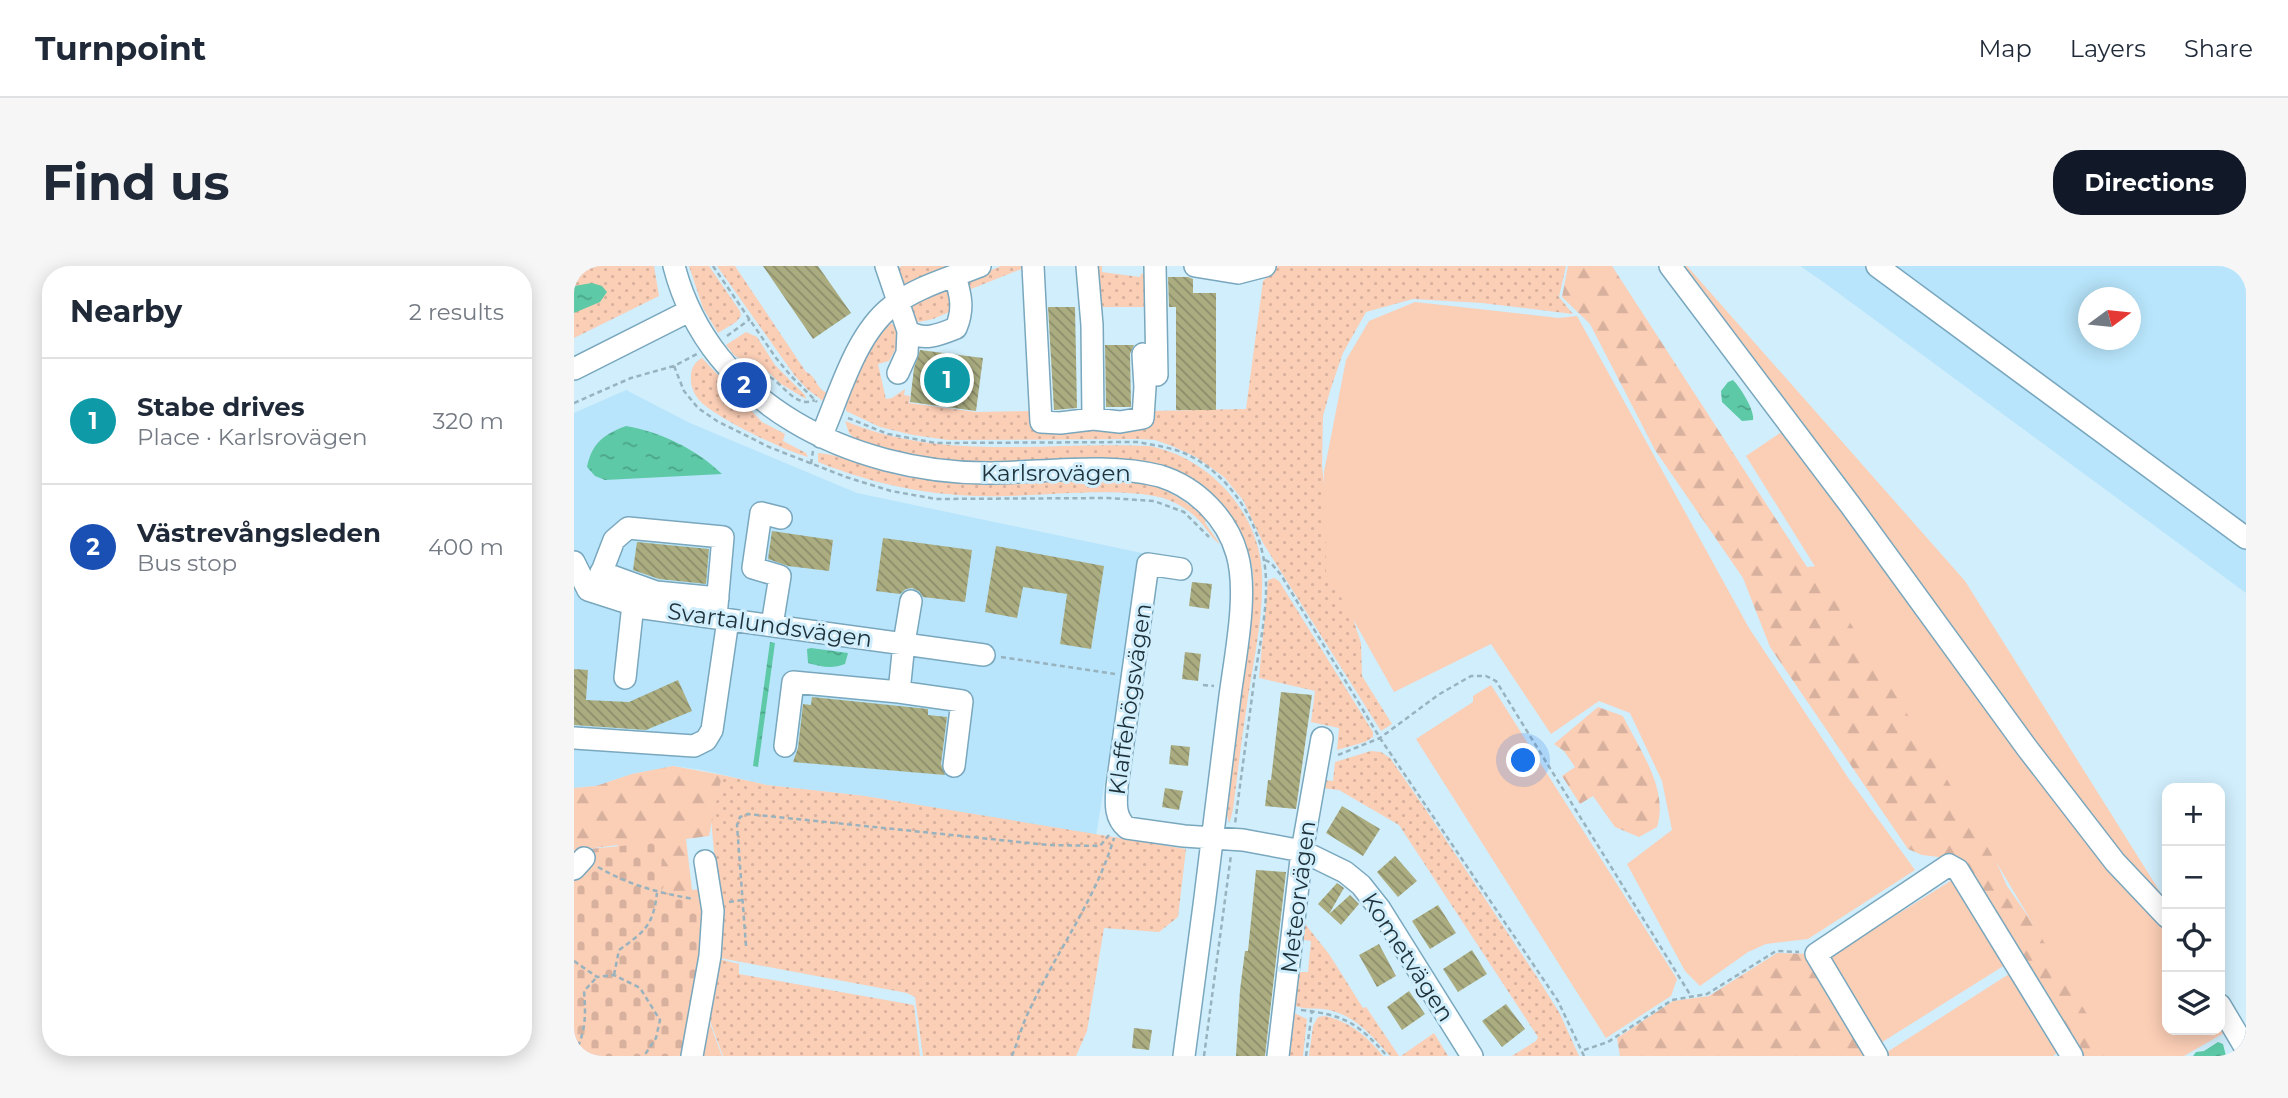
<!DOCTYPE html>
<html lang="en">
<head>
<meta charset="utf-8">
<style>
  :root { --surface:#fff; --page:#f6f6f7; --text:#1f2937; --muted:#747a83; --line:#e0e1e3; --accent:#111827 }
  body { margin:0; font-family:Montserrat,sans-serif; background:var(--page); color:var(--text) }
  .controls { position:absolute; right:21px; bottom:21px; display:grid; overflow:hidden; border-radius:14px; box-shadow:0 4px 18px #0003 }
  .controls button { width:63px; height:63px; display:grid; place-items:center; padding:0; border:0; border-bottom:2px solid var(--line); background:var(--surface); color:var(--text); font:35px sans-serif }
  .compass { position:absolute; left:1504px; top:21px; width:63px; height:63px; border-radius:50%; background:var(--surface); box-shadow:0 4px 18px #0003; rotate:75deg }
  .you { position:absolute; left:950px; top:495px; width:24px; height:24px; margin:-18px; border:5px solid #fff; border-radius:50%; background:#1a73e8; box-shadow:0 0 0 10px #1a73e833 }
  .badge { display:grid; place-items:center; width:46px; height:46px; border-radius:50%; background:var(--accent); color:#fff; font-size:23px; font-weight:700 }
  .pin { position:absolute; translate:-50% -50%; border:4px solid #fff; box-shadow:0 2px 7px #0006 }
  .list { margin:0; padding:0; list-style:none }
  h2 { display:flex; justify-content:space-between; align-items:center; height:91px; margin:0; padding:0 28px; font-size:30px }
  h2 small { font-size:23px; font-weight:400; color:var(--muted) }
  .list li { display:grid; grid-template-columns:46px 1fr auto; gap:21px; align-items:center; box-sizing:border-box; height:126px; padding:0 28px; border-top:2px solid var(--line) }
  .list b { display:block; font-size:26px; white-space:nowrap }
  .list p { margin:0; font-size:23px; white-space:nowrap; color:var(--muted) }
  .list em { font-size:23px; font-style:normal; color:var(--muted) }
  .icon { flex:none; width:38px; height:38px; fill:none; stroke:currentColor; stroke-width:2; stroke-linecap:round; stroke-linejoin:round }
  .map { position:relative; flex:none; width:1672px; height:790px; overflow:hidden; border-radius:28px }
  header { display:flex; align-items:center; gap:42px; box-sizing:border-box; height:98px; padding:0 35px; background:var(--surface); border-bottom:2px solid var(--line) }
  header strong { font-size:33px }
  nav { display:flex; gap:38px; margin-inline-start:auto; font-size:24px }
  .intro { display:flex; align-items:center; justify-content:space-between; box-sizing:border-box; height:168px; padding:0 42px }
  h1 { margin:0; font-size:49px }
  .button { padding:18px 32px; border-radius:28px; background:var(--accent); color:#fff; font-size:24px; font-weight:700 }
  main { display:flex; gap:42px; padding:0 42px }
  aside { flex:1; background:var(--surface); border-radius:28px; box-shadow:0 4px 18px #0003 }
  .map>svg:first-child { display:block }
</style>
</head>
<body>
<header>
<strong>Turnpoint</strong>
<nav><a>Map</a><a>Layers</a><a>Share</a></nav>
</header>
<div class="intro"><h1>Find us</h1><a class="button">Directions</a></div>
<main>
<aside>
<h2>Nearby<small>2 results</small></h2>
<ul class="list">
<li><span class="badge" style="background:#0f9aa8">1</span><div><b>Stabe drives</b><p>Place · Karlsrovägen</p></div><em>320 m</em></li>
<li><span class="badge" style="background:#1a4fb4">2</span><div><b>Västrevångsleden</b><p>Bus stop</p></div><em>400 m</em></li>
</ul>
</aside>
<div class="map">
<svg width="1672" height="790" viewBox="0 0 1672 790">
  <defs>
    <pattern id="grass-dots" width="8" height="8" patternUnits="userSpaceOnUse" patternTransform="scale(1.75)"><rect width="8" height="8" fill="#fbceb6"/><path d="M2 2h.1M6 6h.1" fill="none" stroke="#d7b19d" stroke-width="1.8" stroke-linecap="round"/></pattern>
    <pattern id="forest-firs" width="22" height="20" patternUnits="userSpaceOnUse" patternTransform="scale(1.75)"><rect width="22" height="20" fill="#fbceb6"/><path d="M5 1l3.5 6h-7zM16 11l3.5 6h-7z" fill="#d7b19d"/></pattern>
    <pattern id="cemetery-stones" width="16" height="16" patternUnits="userSpaceOnUse" patternTransform="scale(1.75)"><rect width="16" height="16" fill="#fbceb6"/><path d="M2 7V4a2 2 0 0 1 4 0v3zM10 15v-3a2 2 0 0 1 4 0v3z" fill="#d7b19d"/></pattern>
    <pattern id="water-ripples" width="26" height="14" patternUnits="userSpaceOnUse" patternTransform="scale(1.75)"><rect width="26" height="14" fill="#5dc9a6"/><path d="M2 4q2-2 4 0t4 0M15 11q2-2 4 0t4 0" fill="none" stroke="#4ca488"/></pattern>
    <pattern id="building-back-hatch" width="6" height="6" patternUnits="userSpaceOnUse" patternTransform="scale(1.75)"><rect width="6" height="6" fill="#abad81"/><path d="M-1 5l2 2M0 0l6 6M5-1l2 2" fill="none" stroke="#8b8d6b"/></pattern>
  </defs>
  <rect width="100%" height="100%" fill="#d1eefc"/>
  <path fill="#b8e5fb" fill-rule="evenodd" d="M1226 0H1672V327L1248 15ZM1514 32H1556V74H1514Z
    M52 124 116 157 283 227 568 287 522 570 291 530 193 519 128 504 99 500 58 508 22 520 0 522V147Z"/>
  <path fill="url(#grass-dots)" d="M0 0H80L85 30 0 72Z
    M115 0H135L166 45 167 50 162 56 144 67 129 42Z
    M143 0H161L232 106C243 110 242 124 254 127L249 135 233 123 221 110Z
    M328 0H382L330 21 322 3Z
    M427 0H455L392 25V15Z
    M518 0H528V6L566 11 567 8 574 6 571 41H525Z
    M704 0H992L985 31 999 48 908 37 839 33 792 46 769 87 756 125 749 150 748 200 753 240 775 340 787 377 788 410 818 458 807 465 689 277 669 234 650 211 622 191 598 180 581 174 564 173 374 174 339 169 306 161 272 145C271 124 298 68 316 57L322 60 325 77 315 95 304 98 312 133 318 132 331 123 330 129 336 130 335 137 402 146 459 145 461 165H528L529 163 576 161 577 145 672 143 689 15Z
    M375 22 380 44 359 53 340 57 333 41Z
    M172 66 183 71 201 99 231 129 232 133 207 118 180 93 175 98 160 89 152 79Z
    M128 92 188 156 211 168 209 175 232 187 234 191C211 185 142 152 126 135 120 129 116 119 117 110 117 102 121 96 128 92Z
    M271 155C369 196 472 175 575 180 635 191 685 246 688 307 690 353 678 400 672 445 668 470 665 495 662 520 660 532 660 546 655 557L652 545C659 489 667 432 673 375 676 350 683 320 677 295 665 244 625 207 575 196L387 197 347 194 283 175 275 167Z
    M244 187C278 190 309 209 343 212 394 218 446 214 498 213 523 213 549 211 573 218 596 224 615 237 632 253L631 257 646 278C639 274 634 265 629 259 619 246 604 237 589 232 548 221 477 229 433 230 367 232 306 221 244 196Z
    M700 312 705 315 799 466V471L791 476 763 484 765 462 737 456 741 425 685 412 694 314Z
    M797 485 807 486 816 492 852 544 963 711 986 748 1005 790H938L962 775 964 771 825 559 765 524 747 522 748 514 759 515 761 496Z
    M148 509 193 519 291 530 612 583 604 651 585 666 530 662 513 765 502 790H349L341 731 333 727 146 692V647L138 564V551Z
    M727 653 755 688 789 742 792 741 825 790H816C799 771 782 750 755 744 743 741 729 745 718 738L723 706H734L737 675 725 673Z
    M145 693 165 698V708L340 739 346 790H149L135 752Z
    M720 747 733 753 729 790H710L716 750Z
    M751 750C775 755 794 771 809 790H735L739 760 744 751Z
    M860 767 874 790H827Z"/>
  <path fill="url(#forest-firs)" d="M994 0H1038L1233 301 1265 298 1411 571 1433 620 1501 718 1557 790H1505L1373 592 1348 589 1334 583 1196 381 1169 312 1081 184 1016 58 988 31Z
    M1024 441 1049 450C1065 483 1095 523 1083 561L1065 571 1041 561 1019 530 1006 538 988 510 1001 501 990 485 980 478Z
    M99 500 148 509 135 570 112 573 118 624 129 623 132 630 121 632 86 626 43 579 5 584 0 588V522L22 520 58 508Z
    M1203 687 1239 688 1300 790H1046L1043 772 1099 735 1135 730Z
    M134 752 148 790H128Z"/>
  <path fill="url(#cemetery-stones)" d="M79 577 97 604 87 626 121 632 142 629 126 790H0V588L4 584Z"/>
  <path fill="#fbceb6" d="M1099 0H1113L1391 315 1593 637 1568 619Z
    M841 36 985 52 1003 50 1175 362 1275 513 1341 604 1234 673 1192 678 1174 686 1126 720 1111 705 1053 598 1098 564 1088 515 1056 447 1025 435 977 468 917 378 820 426 752 305 750 206 772 94 795 55Z
    M1209 165 1408 437 1517 579 1593 666V764H1646V745L1657 763 1610 790H1542L1526 770 1350 475 1172 190Z
    M917 419 1103 713 1097 730 1032 772 842 473 899 436V430Z
    M1378 614 1431 699 1305 778 1252 693Z
    M1435 708 1484 786 1479 790H1311L1310 788Z"/>
  <path fill="url(#water-ripples)" d="M18 17 28 20 33 26 26 36 0 47V20Z
    M1159 114C1166 121 1181 144 1179 154L1168 155 1148 136 1147 125 1154 116Z
    M52 160C87 166 122 183 148 208L31 214 21 210 13 201C18 177 30 168 52 160Z
    M196 376 201 377 184 501 179 500Z
    M237 382 274 387 271 398C259 403 247 401 234 397L233 383Z
    M1644 776 1649 778 1652 790H1619L1622 786 1630 785Z"/>
  <path fill="url(#building-back-hatch)" d="M189 0H244L277 47 239 73Z
    M594 11H614L619 13V27H642V144H602V41H595Z
    M474 41H501L503 142 480 144Z
    M531 79H560L556 88 557 141H532Z
    M346 84 409 92 402 145 336 136 340 102Z
    M198 265 259 274 255 305 214 300 194 293Z
    M309 272 398 284 391 336 349 331 345 325 338 322 332 323 326 328 302 325Z
    M63 276 135 283 132 318 85 313 59 304Z
    M422 280 530 300 517 383 486 378 493 328 449 321 443 352 411 346Z
    M618 316 638 318 635 343 615 340Z
    M611 386 627 388 624 415 608 413Z
    M0 403 14 404 12 434 55 436 104 414 118 445 72 464 0 459Z
    M707 426 738 429 722 543 691 540 694 514H697Z
    M238 431 354 443V449L373 451 367 498 371 509 219 496 224 482 229 438 237 439Z
    M597 479 616 481 614 500 595 498Z
    M591 522 609 525 605 544 588 541Z
    M768 540 806 563 789 590 752 567Z
    M821 590 843 615 824 631 803 606Z
    M682 604 712 606 691 790H662L666 724 671 685H674Z
    M763 617 770 622 755 648 744 638Z
    M776 629 785 638 767 659 755 648Z
    M864 639 882 667 856 683 838 655Z
    M805 678 822 710 803 721 785 689Z
    M898 684 913 708 884 726 869 703Z
    M835 725 851 748 828 764 813 741Z
    M932 738 951 763 928 781 908 755Z
    M560 762 578 764 575 784 558 782Z"/>
  <g fill="none" stroke-linecap="round" stroke-linejoin="round">
    <g stroke="#79a7bd" stroke-width="24">
      <path id="minor" d="M100 0C136 139 278 206 412 207 466 207 534 196 586 210 622 221 653 252 663 288 675 329 660 395 655 438 641 555 626 673 610 790
        M312 0 334 65 333 87 324 107
        M459 0 467 156 486 157 519 153 546 156 569 152 571 121 569 88
        M513 0 518 59 519 153
        M581 0 583 109
        M621 0 664 7 691 0
        M1096 0 1277 240 1453 482 1541 596 1593 651
        M1303 0 1672 272
        M334 65C349 76 367 68 382 62 390 43 387 30 381 10
        M0 103 115 45
        M247 171C265 130 281 69 317 41 342 21 376 12 406 0
        M0 296 14 324 70 342 410 389
        M607 303 574 298 543 520C542 536 540 551 553 562L610 570 669 574 728 585 771 606 787 619 806 643 898 790
        M27 306 82 326 144 332
        M20 326 40 274 54 262 149 271 142 351
        M337 335 330 377 325 426 388 435 380 500
        M198 359 206 310 179 302 187 247 207 252
        M51 412 59 338
        M0 472 120 480 132 474 138 464 154 354
        M211 480 219 416 325 426
        M0 603 10 592
        M1646 739 1672 783
        M118 790 136 690 139 645 131 595
        M704 790 728 585 748 472
        M1303 790 1242 688 1375 599 1384 604 1498 790"/>
    </g>
    <path stroke="#98b2be" stroke-width="2.5" stroke-dasharray="5 3.5" stroke-linecap="butt" d="M139 0 202 92 217 110 243 136
      M153 70 176 53
      M100 100 110 125 124 142 143 155 195 181 272 211 317 225 362 233 534 232 580 235 610 246 635 271
      M188 108C207 111 219 144 241 134
      M0 137 57 112 100 100 123 88
      M274 152 314 168 362 177 563 176C579 179 595 181 610 187 658 208 691 263 692 315 693 348 685 383 680 415 674 463 667 510 661 558
      M237 198 239 185
      M691 294 697 297 707 309 806 472 984 735 1010 790
      M427 391 541 408
      M629 419 640 420
      M764 489 806 472 864 429 897 410H912L922 415 1117 730
      M24 601C55 619 85 627 120 633
      M155 636 168 634
      M172 680 163 559 166 551 174 548 474 579 526 580 535 569
      M0 695 23 711 40 709 66 722 86 754 82 772 70 790
      M40 709 45 684C71 665 79 660 83 627
      M727 744C771 749 784 757 813 790
      M1010 784 1034 776 1098 734 1133 728 1202 685 1225 686
      M0 788C12 767 12 748 10 725L23 711
      M438 790C444 775 448 759 455 745 482 686 521 635 540 572
      M630 790 657 589
      M732 790 738 745"/>
    <use href="#minor" stroke="#fff" stroke-width="21"/>
  </g>
  <g text-anchor="middle" dominant-baseline="central" stroke-width="6" stroke-linejoin="round" paint-order="stroke">
    <g font-size="23" fill="#1d313a" stroke="#d1eefc">
      <text x="482" y="207">Karlsrovägen</text>
      <text transform="translate(196 359) rotate(8)">Svartalundsvägen</text>
      <text transform="translate(556 433) rotate(-82)">Klaffehögsvägen</text>
      <text transform="translate(724 631) rotate(-83)">Meteorvägen</text>
      <text transform="translate(834 691) rotate(57)">Kometvägen</text>
    </g>
  </g>
</svg>
<div class="controls">
<button>+</button>
<button>−</button>
<button><svg class="icon" aria-label="locate" viewBox="0 0 24 24"><circle cx="12" cy="12" r="6"/><path d="M12 2v4M12 18v4M2 12h4M18 12h4"/></svg></button>
<button><svg class="icon" aria-label="layers" viewBox="0 0 24 24"><path d="M12 4l9 5-9 5-9-5zM3 14l9 5 9-5"/></svg></button>
</div>
<svg class="compass" viewBox="-18 -18 36 36"><path d="M0-13l5 13h-10z" fill="#e53935"/><path d="M0 13l5-13h-10z" fill="#747a83"/></svg>
<div class="you"></div>
<div class="pin badge" style="left:373px;top:114px;background:#0f9aa8">1</div>
<div class="pin badge" style="left:170px;top:119px;background:#1a4fb4">2</div>
</div>
</main>
</body>
</html>
